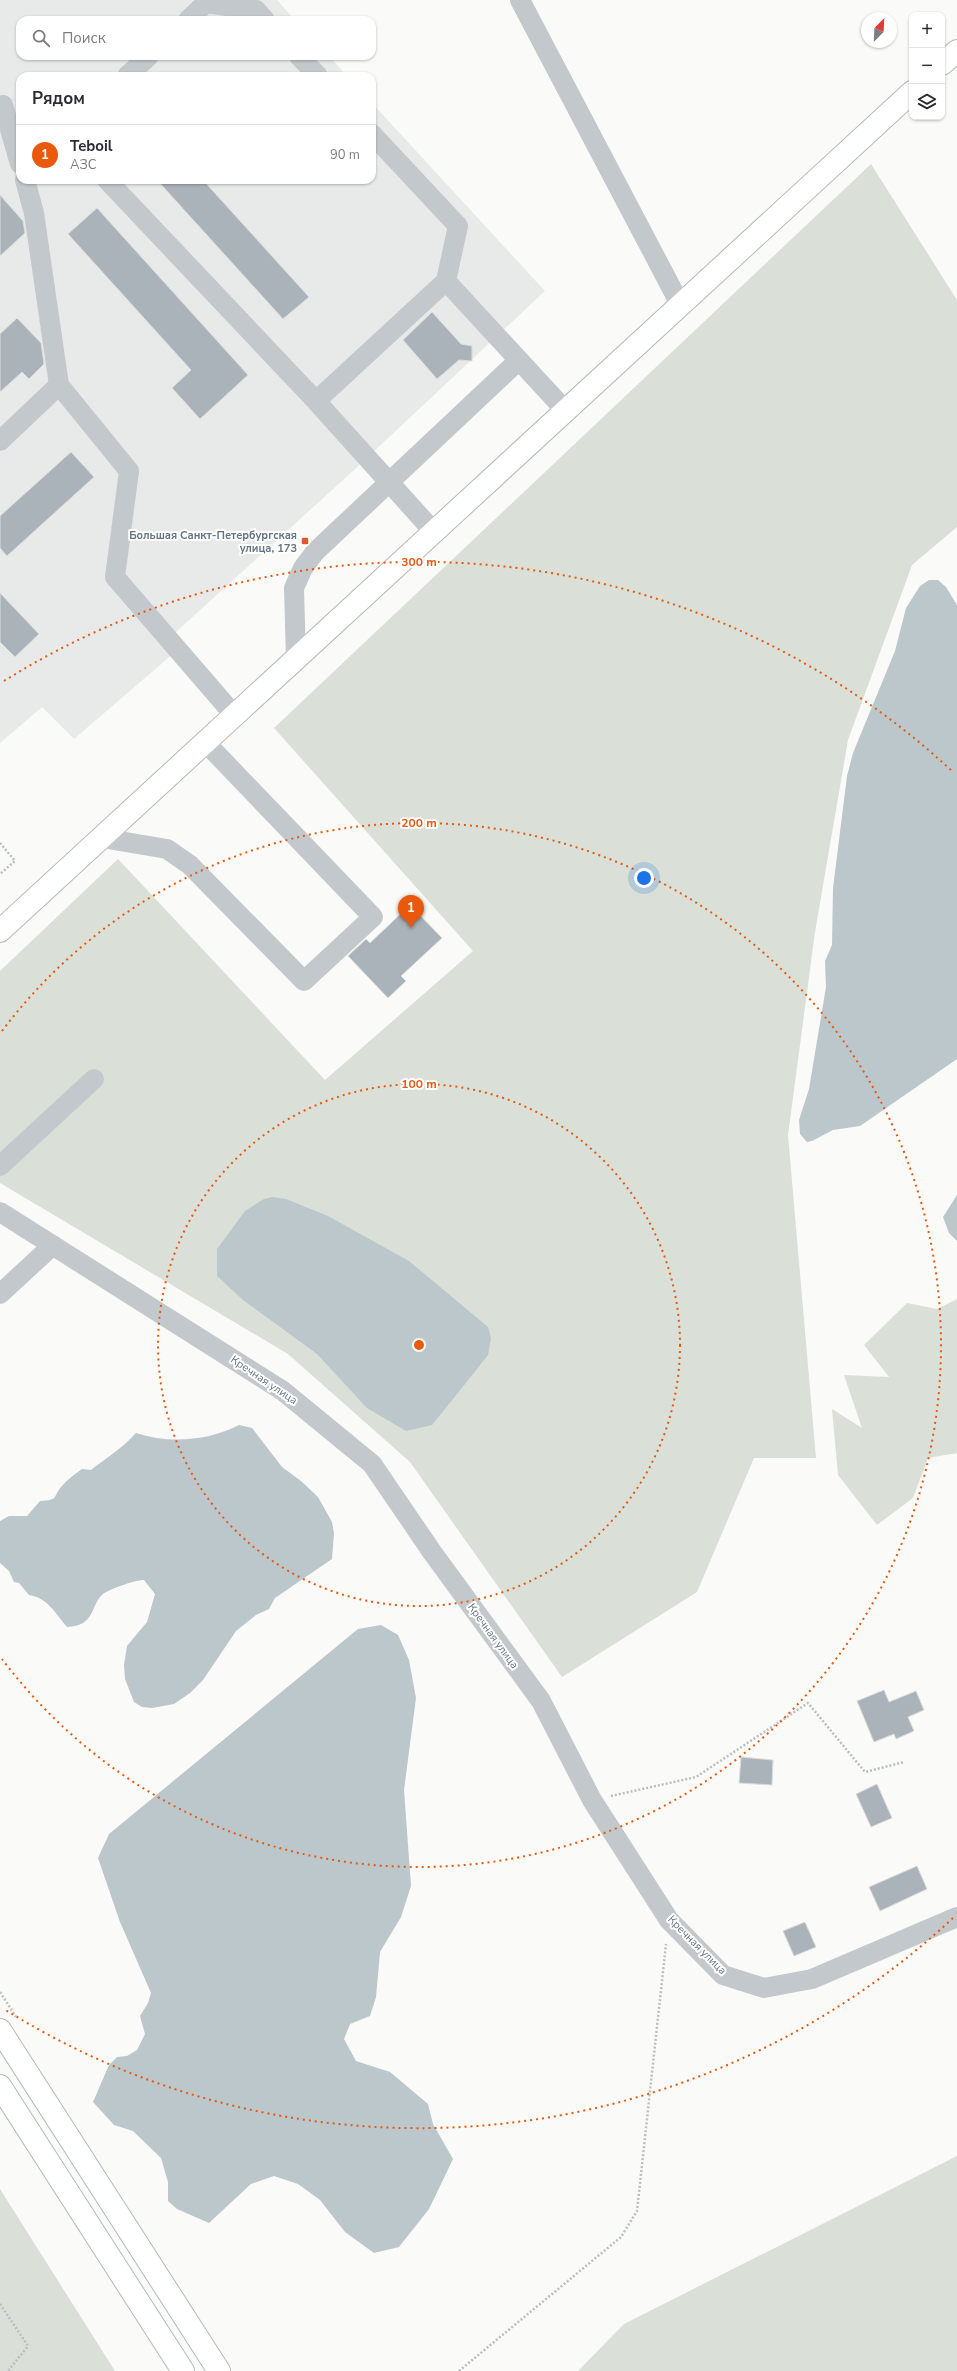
<!DOCTYPE html>
<html lang="ru">
<head>
<meta charset="utf-8">
<style>
  :root { --surface:#fff; --page:#f7f7f7; --text:#2b2b33; --muted:#7c7c81; --line:#e1e1e2; --accent:#ea580c }
  body { margin:0; font-family:"Nunito Sans",sans-serif; background:var(--page); color:var(--text) }
  .controls { position:absolute; right:12px; top:12px; display:grid; overflow:hidden; border-radius:8px; box-shadow:0 1px 3px #0004 }
  .controls button { width:36px; height:36px; display:grid; place-items:center; padding:0; border:0; border-bottom:1px solid var(--line); background:var(--surface); color:var(--text); font:20px sans-serif }
  .compass { position:absolute; left:861px; top:12px; width:36px; height:36px; border-radius:50%; background:var(--surface); box-shadow:0 1px 3px #0004; rotate:24deg }
  .you { position:absolute; left:644px; top:878px; width:14px; height:14px; margin:-10px; border:3px solid #fff; border-radius:50%; background:#1a73e8; box-shadow:0 0 0 6px #1a73e833 }
  .badge { display:grid; place-items:center; width:26px; height:26px; border-radius:50%; background:var(--accent); color:#fff; font-size:13px; font-weight:700 }
  .pin { position:absolute; translate:-50% -33px; filter:drop-shadow(0 1px 2px #0008) }
  .pin::after { content:''; position:absolute; top:21px; width:14px; height:12px; background:inherit; clip-path:polygon(0 0,100% 0,50% 100%) }
  .list { margin:0; padding:0; list-style:none }
  h2 { display:flex; justify-content:space-between; align-items:center; height:52px; margin:0; padding:0 16px; font-size:17px }
  h2 small { font-size:13px; font-weight:400; color:var(--muted) }
  .list li { display:grid; grid-template-columns:26px 1fr auto; gap:12px; align-items:center; box-sizing:border-box; height:60px; padding:0 16px; border-top:1px solid var(--line) }
  .list b { display:block; font-size:15px; white-space:nowrap }
  .list p { margin:0; font-size:13px; white-space:nowrap; color:var(--muted) }
  .list em { font-size:13px; font-style:normal; color:var(--muted) }
  .icon { flex:none; width:22px; height:22px; fill:none; stroke:currentColor; stroke-width:2; stroke-linecap:round; stroke-linejoin:round }
  .map { position:relative; flex:none; width:957px; height:2371px; overflow:hidden }
  .search { position:absolute; background:var(--surface); box-shadow:0 1px 3px #0004; left:16px; top:16px; width:360px; height:44px; display:flex; align-items:center; gap:10px; box-sizing:border-box; padding:0 14px; border-radius:12px; color:var(--muted); font-size:15px }
  .panel { position:absolute; background:var(--surface); box-shadow:0 1px 3px #0004; left:16px; top:72px; width:360px; height:112px; border-radius:12px }
  .map>svg:first-child { display:block }
</style>
</head>
<body>
<div class="map">
<svg width="957" height="2371" viewBox="0 0 957 2371">
  <rect width="100%" height="100%" fill="#fafaf8"/>
  <path fill="#e8e9e9" d="M0 0H277L295 20H20V56H329L347 76H20V180H372V103L545 291 354 470 165 642 174 653 74 739 42 707 0 743Z"/>
  <path fill="#dadfd7" d="M871 164 957 300V527L912 565 848 740 815 932 788 1135 816 1458H754L697 1592 562 1677 410 1462 288 1354 0 1183V971L118 859 325 1080 473 951 274 728Z
    M957 1299V1453L928 1458 913 1498 877 1525 838 1475 832 1409 862 1428 844 1375 889 1377 864 1345 907 1303 937 1309Z
    M957 2156V2371H578L624 2324Z
    M0 2189 115 2371H0Z"/>
  <path fill="#bbc7cb" d="M929 580H938L946 587 957 605V1059L860 1126 833 1130 812 1141 807 1142 800 1134 799 1120 809 1089 826 987 825 961 832 945 833 888 847 776 853 753 895 651 906 608 920 586Z
    M957 1195V1241L949 1233 943 1217Z
    M272 1197 286 1199 328 1216 409 1261 488 1327 491 1338 488 1355 465 1384 432 1425 406 1431 367 1408 317 1354 243 1300 217 1276V1249L245 1211 264 1199Z
    M239 1425 252 1428 282 1467 301 1481 318 1497 332 1522 334 1533 332 1559 275 1598 269 1609 256 1615 236 1631 203 1680 190 1693 174 1704 152 1708 142 1707 134 1702 125 1679 124 1665 127 1646 147 1622 155 1594 144 1580C135 1580 110 1589 103 1594 90 1605 96 1626 67 1627 55 1613 48 1598 29 1595L19 1583 14 1582 9 1571 0 1563V1521L9 1516H27L40 1501C60 1500 52 1497 62 1486 68 1479 75 1474 82 1469L91 1470C106 1458 124 1447 136 1433 169 1444 208 1441 239 1425Z
    M381 1625 398 1635 409 1660 416 1698 404 1790 411 1886 401 1917 380 1952 376 1997 370 2016 350 2024 344 2039 356 2061 390 2072 428 2104 433 2124 453 2159 429 2209 399 2247 374 2253 345 2232 320 2200 298 2184 274 2176 251 2184 209 2223 177 2209 168 2201V2182L161 2158 133 2131 114 2125 93 2102 109 2065 117 2057 127 2056 137 2050 145 2034 140 2016 148 2003 151 1993 120 1922 98 1858 109 1834 358 1629Z"/>
  <path fill="#aab3b9" stroke="#dcdcda" d="M157 180H203L309 297 283 319Z
    M0 195 23 221 25 233 0 256Z
    M97 208 248 375 200 419 172 388 191 370 68 234Z
    M432 312 461 344 472 346V361L459 360 437 379 403 340Z
    M17 318 41 343 44 364 29 379 22 372 0 392V334Z
    M71 452 94 477 7 556 0 548V516Z
    M0 593 39 634 15 657 0 642Z
    M410 905 442 938 401 976 406 981 388 998 348 956 366 939 370 943Z
    M884 1690 889 1702 916 1691 924 1710 908 1717 914 1731 896 1739 894 1734 874 1742 857 1701Z
    M741 1757 773 1760 772 1785 739 1783Z
    M877 1784 892 1818 871 1827 856 1794Z
    M917 1866 927 1889 880 1911 869 1887Z
    M805 1922 816 1947 794 1956 783 1931Z"/>
  <g fill="none" stroke-linecap="round" stroke-linejoin="round">
    <g stroke="#b5babe" stroke-width="24">
      <path id="major" d="M942 64 957 51
        M0 931 912 92
        M0 2030 219 2371
        M0 2086 183 2371"/>
    </g>
    <path stroke="#bbbfc2" stroke-width="2.5" stroke-dasharray="2 2" stroke-linecap="butt" d="M0 843 15 861 0 874
      M611 1796 696 1777 808 1703 865 1772 904 1762
      M0 1992 16 2017
      M0 2304 28 2346 8 2371
      M459 2371 621 2237 637 2211 666 1944"/>
    <path stroke="#c3c8cc" stroke-width="20" d="M520 0 681 306
      M188 20 206 3 256 10 265 20
      M299 56 318 76
      M127 76 149 56
      M3 105 20 164
      M25 180 34 213 59 385 129 471 115 577 235 716
      M107 180 316 401 434 532
      M446 281 565 410
      M316 401 446 281 458 226 372 134
      M0 441 59 385
      M296 660 294 588 303 568 315 552 519 360
      M102 838 167 849 190 865 304 981 373 917 206 743
      M0 1166 94 1079
      M0 1212 283 1391 372 1464 432 1552 541 1701 592 1800 669 1920 723 1975 764 1988 812 1979 957 1917
      M0 1294 53 1245"/>
    <use href="#major" stroke="#fff" stroke-width="22"/>
  </g>
  <g fill="none" stroke="#e8590c" stroke-width="2" stroke-dasharray="2 4">
    <circle cx="419" cy="1345" r="261"/>
    <path d="M2 1031A522 522 0 1 1 2 1659"/>
    <path d="M953 1918A783 783 0 0 1 4 2009M4 681A783 783 0 0 1 953 772"/>
  </g>
  <rect fill="#e4572e" stroke="#fff" stroke-width="1.5" x="301" y="537" width="8" height="8" rx="2"/>
  <g text-anchor="middle" dominant-baseline="central" stroke-width="4" stroke-linejoin="round" paint-order="stroke">
    <g font-size="11" font-weight="bold" fill="#657683" stroke="#fff" text-anchor="end">
      <text x="297" y="535">Большая Санкт-Петербургская<tspan x="297" dy="13">улица, 173</tspan></text>
    </g>
    <g font-size="11" fill="#657683" stroke="#fff">
      <text transform="translate(264 1380) rotate(34)">Кречная улица</text>
      <text transform="translate(493 1636) rotate(54)">Кречная улица</text>
      <text transform="translate(697 1945) rotate(45)">Кречная улица</text>
    </g>
  </g>
  <circle cx="419" cy="1345" r="6" fill="#e8590c" stroke="#fff" stroke-width="2"/>
  <g font-size="12" text-anchor="middle" font-weight="bold" fill="#e8590c" stroke="#fff" stroke-width="4" stroke-linejoin="round" paint-order="stroke">
    <text x="419" y="566">300 m</text>
    <text x="419" y="827">200 m</text>
    <text x="419" y="1088">100 m</text>
  </g>
</svg>
<div class="controls">
<button>+</button>
<button>−</button>
<button><svg class="icon" aria-label="layers" viewBox="0 0 24 24"><path d="M12 4l9 5-9 5-9-5zM3 14l9 5 9-5"/></svg></button>
</div>
<svg class="compass" viewBox="-18 -18 36 36"><path d="M0-13l5 13h-10z" fill="#e53935"/><path d="M0 13l5-13h-10z" fill="#7c7c81"/></svg>
<div class="you"></div>
<div class="pin badge" style="left:411px;top:928px">1</div>
<div class="search"><svg class="icon" aria-label="search" viewBox="0 0 24 24"><circle cx="10" cy="10" r="6"/><path d="M15 15l6 6"/></svg>Поиск</div>
<section class="panel">
<h2>Рядом<small></small></h2>
<ul class="list">
<li><span class="badge">1</span><div><b>Teboil</b><p>АЗС</p></div><em>90 m</em></li>
</ul>
</section>
</div>
</body>
</html>
